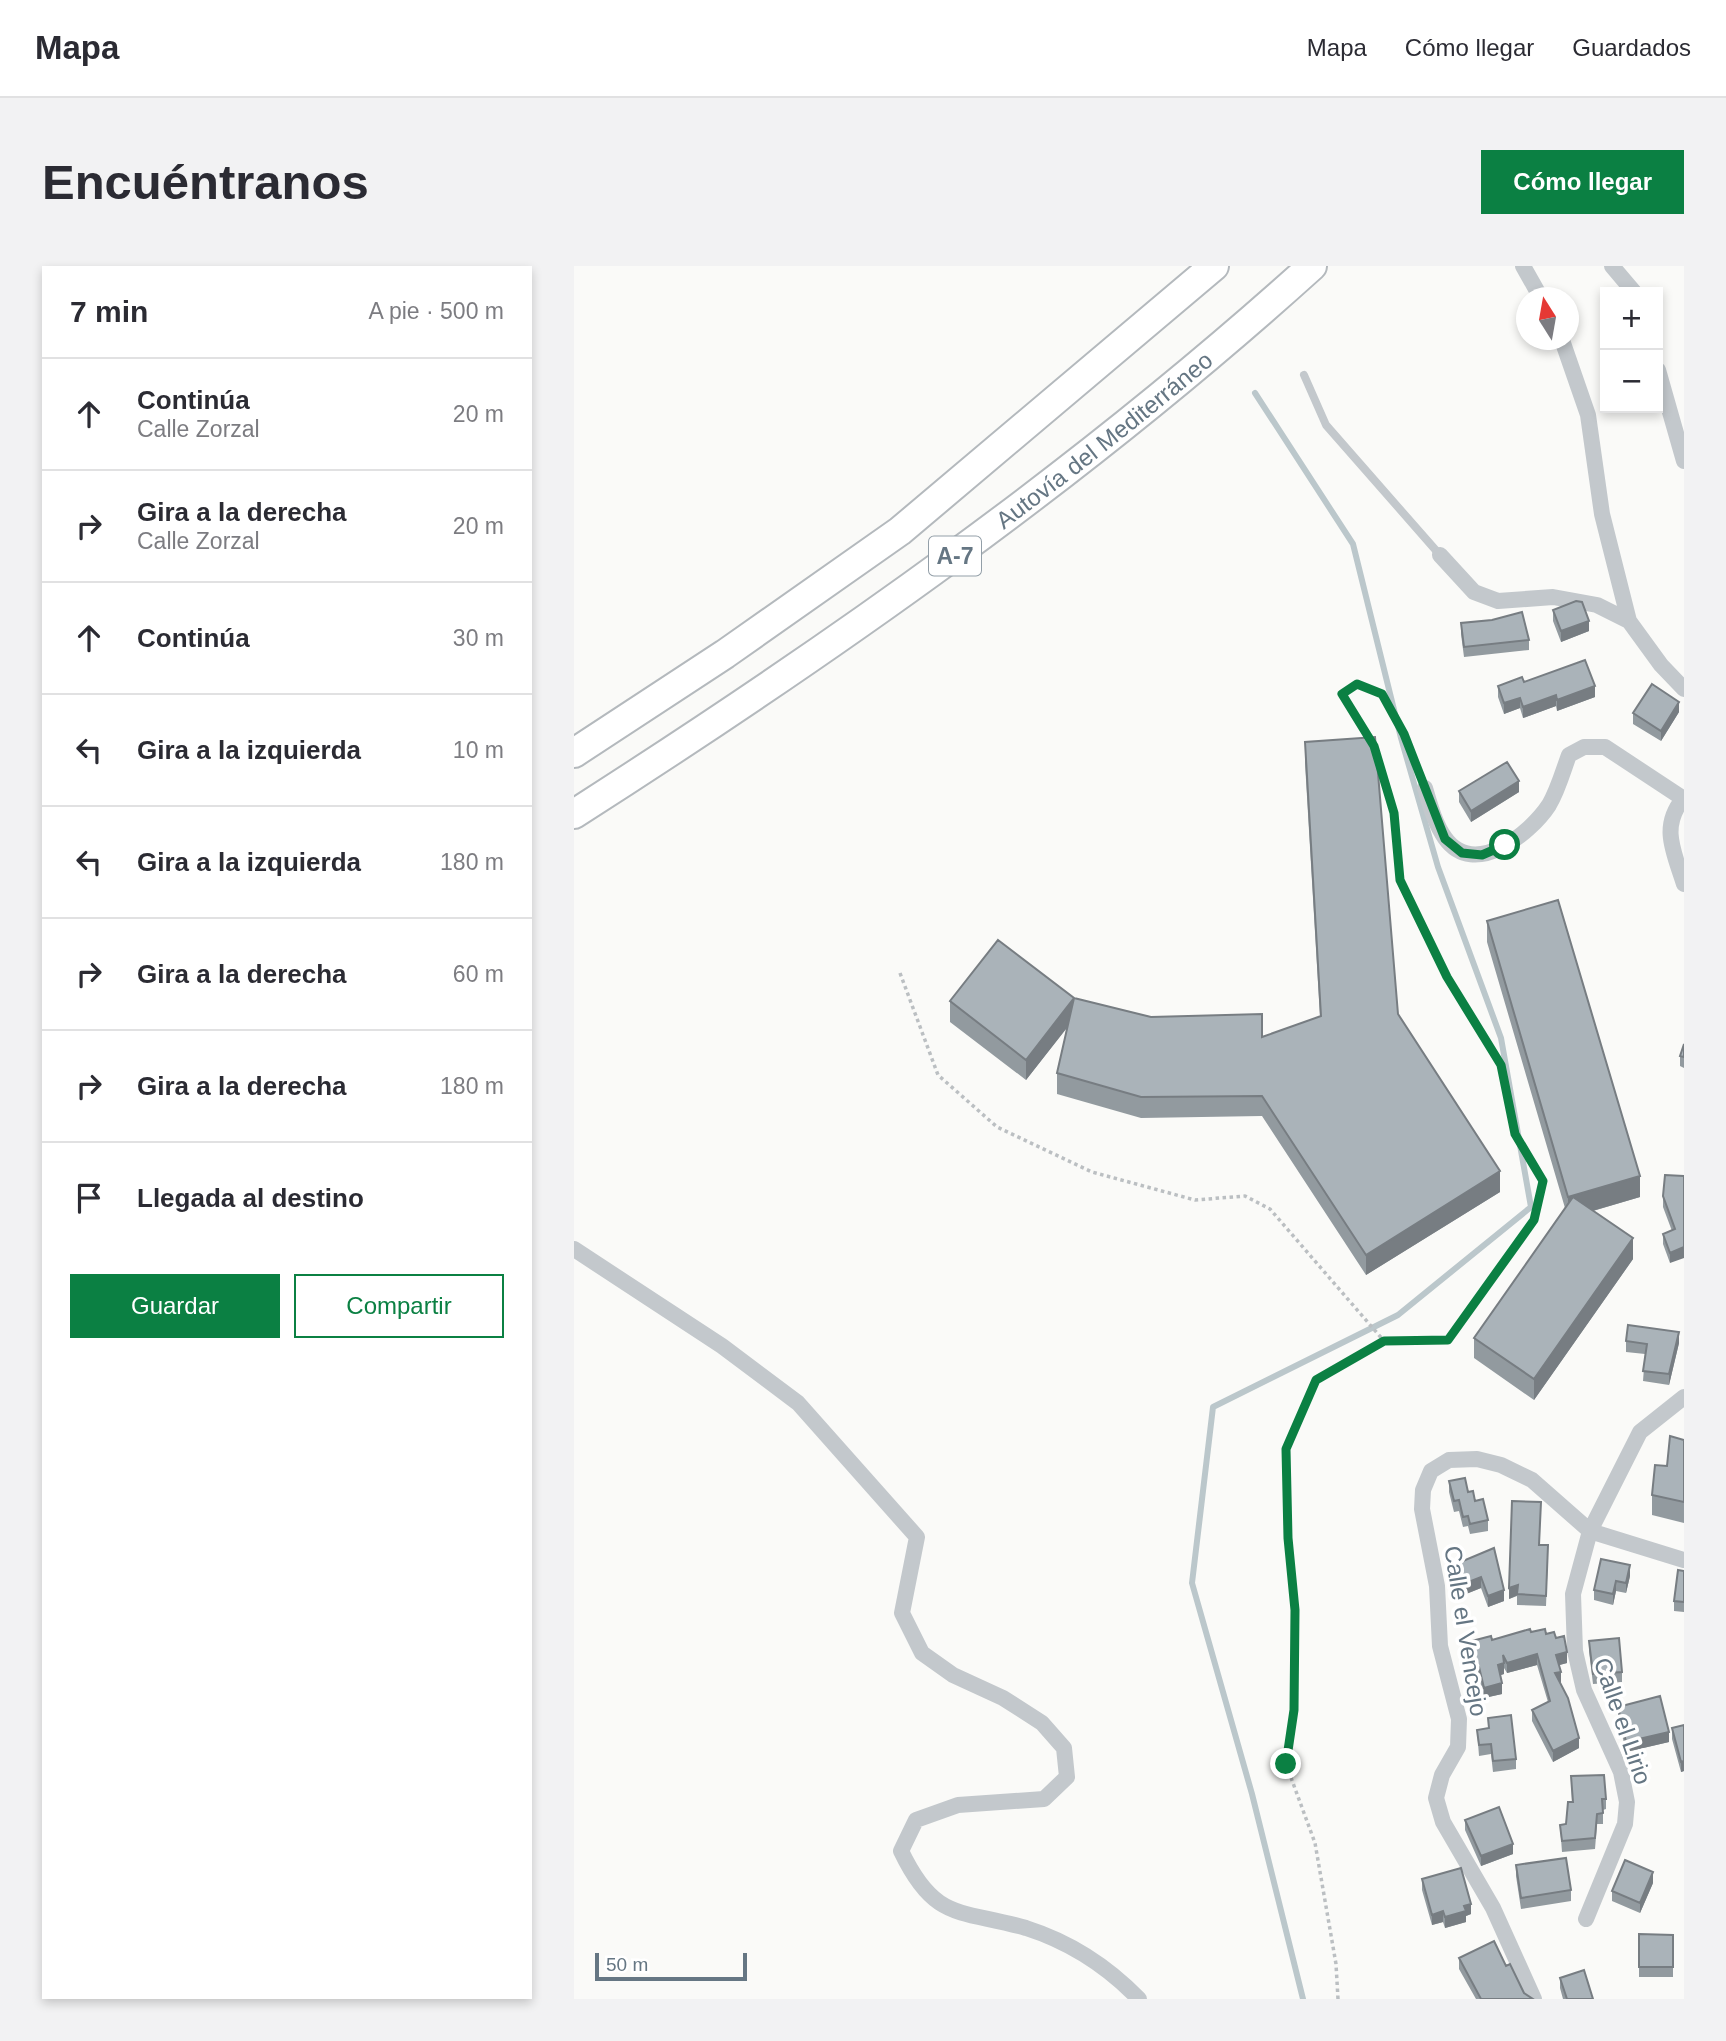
<!DOCTYPE html>
<html lang="es">
<head>
<meta charset="utf-8">
<style>
  :root { --surface:#fff; --page:#f2f2f3; --text:#2b2b33; --muted:#7c7c81; --line:#e1e1e2; --accent:#0b8043 }
  body { margin:0; font-family:Arial,sans-serif; background:var(--page); color:var(--text) }
  .controls { position:absolute; right:21px; top:21px; display:grid; overflow:hidden; border-radius:0px; box-shadow:0 4px 10px #0003 }
  .controls button { width:63px; height:63px; display:grid; place-items:center; padding:0; border:0; border-bottom:2px solid var(--line); background:var(--surface); color:var(--text); font:35px sans-serif }
  .compass { position:absolute; left:942px; top:21px; width:63px; height:63px; border-radius:50%; background:var(--surface); box-shadow:0 4px 10px #0003; rotate:349deg }
  .scale { position:absolute; left:21px; bottom:18px; width:152px; box-sizing:border-box; padding-left:7px; border:4px solid #657683; border-top:0; font-size:19px; line-height:24px; white-space:nowrap; color:#657683; -webkit-text-stroke:5px #fff; paint-order:stroke }
  .stop { position:absolute; width:21px; height:21px; margin:-16px; border:5px solid #0b8043; border-radius:50%; background:#fff }
  .stop.end { background:#0b8043; border-color:#fff; box-shadow:0 2px 7px #0008 }
  .list { margin:0; padding:0; list-style:none }
  h2 { display:flex; justify-content:space-between; align-items:center; height:91px; margin:0; padding:0 28px; font-size:30px }
  h2 small { font-size:23px; font-weight:400; color:var(--muted) }
  .list li { display:grid; grid-template-columns:46px 1fr auto; gap:21px; align-items:center; box-sizing:border-box; height:112px; padding:0 28px; border-top:2px solid var(--line) }
  .list b { display:block; font-size:26px; white-space:nowrap }
  .list p { margin:0; font-size:23px; white-space:nowrap; color:var(--muted) }
  .list em { font-size:23px; font-style:normal; color:var(--muted) }
  .actions { display:flex; gap:14px; padding:21px 28px }
  .actions a { flex:1; padding:16px 0; border:2px solid var(--accent); border-radius:0px; text-align:center; font-size:24px; color:var(--accent) }
  .actions .main { background:var(--accent); color:#fff }
  .icon { flex:none; width:38px; height:38px; fill:none; stroke:currentColor; stroke-width:2; stroke-linecap:round; stroke-linejoin:round }
  .map { position:relative; flex:none; width:1110px; height:1733px; overflow:hidden; border-radius:0px }
  header { display:flex; align-items:center; gap:42px; box-sizing:border-box; height:98px; padding:0 35px; background:var(--surface); border-bottom:2px solid var(--line) }
  header strong { font-size:33px }
  nav { display:flex; gap:38px; margin-inline-start:auto; font-size:24px }
  .intro { display:flex; align-items:center; justify-content:space-between; box-sizing:border-box; height:168px; padding:0 42px }
  h1 { margin:0; font-size:49px }
  .button { padding:18px 32px; border-radius:0px; background:var(--accent); color:#fff; font-size:24px; font-weight:700 }
  main { display:flex; gap:42px; padding:0 42px }
  aside { flex:1; background:var(--surface); border-radius:0px; box-shadow:0 4px 10px #0003 }
  .map>svg:first-child { display:block }
</style>
</head>
<body>
<header>
<strong>Mapa</strong>
<nav><a>Mapa</a><a>Cómo llegar</a><a>Guardados</a></nav>
</header>
<div class="intro"><h1>Encuéntranos</h1><a class="button">Cómo llegar</a></div>
<main>
<aside>
<h2>7 min<small>A pie · 500 m</small></h2>
<ul class="list">
<li><svg class="icon" aria-label="ahead" viewBox="0 0 24 24"><path d="M12 20V5M6 11l6-6 6 6"/></svg><div><b>Continúa</b><p>Calle Zorzal</p></div><em>20 m</em></li>
<li><svg class="icon" aria-label="right" viewBox="0 0 24 24"><path d="M7 20v-9h11M14 6l5 5-5 5"/></svg><div><b>Gira a la derecha</b><p>Calle Zorzal</p></div><em>20 m</em></li>
<li><svg class="icon" aria-label="ahead" viewBox="0 0 24 24"><path d="M12 20V5M6 11l6-6 6 6"/></svg><div><b>Continúa</b></div><em>30 m</em></li>
<li><svg class="icon" aria-label="left" viewBox="0 0 24 24"><path d="M17 20v-9H6M10 6l-5 5 5 5"/></svg><div><b>Gira a la izquierda</b></div><em>10 m</em></li>
<li><svg class="icon" aria-label="left" viewBox="0 0 24 24"><path d="M17 20v-9H6M10 6l-5 5 5 5"/></svg><div><b>Gira a la izquierda</b></div><em>180 m</em></li>
<li><svg class="icon" aria-label="right" viewBox="0 0 24 24"><path d="M7 20v-9h11M14 6l5 5-5 5"/></svg><div><b>Gira a la derecha</b></div><em>60 m</em></li>
<li><svg class="icon" aria-label="right" viewBox="0 0 24 24"><path d="M7 20v-9h11M14 6l5 5-5 5"/></svg><div><b>Gira a la derecha</b></div><em>180 m</em></li>
<li><svg class="icon" aria-label="arrive" viewBox="0 0 24 24"><path d="M6 21V4h12l-3 4 3 4H6"/></svg><div><b>Llegada al destino</b></div></li>
</ul>
<div class="actions"><a class="main">Guardar</a><a>Compartir</a></div>
</aside>
<div class="map">
<svg width="1110" height="1733" viewBox="0 0 1110 1733">
  <rect width="100%" height="100%" fill="#fafaf8"/>
  <g fill="none" stroke-linecap="round" stroke-linejoin="round">
    <path stroke="#bbc7cb" stroke-width="6" d="M681 127 779 278 827 472 864 601 927 772 957 941 824 1049 639 1141 618 1317 678 1528 729 1733"/>
    <g stroke="#b4b9bd" stroke-width="32">
      <g id="highway">
        <path d="M0 487 151 388 326 265 640 0"/>
        <path id="s1" d="M0 548C258 383 510 206 738 0"/>
      </g>
    </g>
    <path stroke="#bbbfc2" stroke-width="3.5" stroke-dasharray="3.5 3.5" stroke-linecap="butt" d="M796 473 768 428 783 418 808 428 830 468 845 506
      M326 707 364 809 423 861 518 906 621 934 671 930 696 943 810 1075
      M764 1733 762 1698 741 1577 712 1498 720 1444 721 1344 714 1272 712 1183 742 1114 810 1075 874 1074 960 954 969 915 941 868 927 798 873 711 826 614 820 547 801 483"/>
    <path stroke="#c3c8cc" stroke-width="8" d="M730 109 752 159 866 289"/>
    <path stroke="#c3c8cc" stroke-width="16" d="M949 0 967 32
      M1038 0 1060 26
      M988 74 1014 149 1028 248 1055 355 1087 399 1110 423
      M1084 104 1110 195
      M866 289 900 326 924 335 979 331 1023 339 1055 355
      M851 522C856 539 861 558 871 572 900 613 956 568 975 539 984 524 989 505 995 489L1010 481H1031L1110 533
      M1109 533C1086 561 1100 586 1110 618
      M0 983 148 1080 224 1137 343 1271 328 1347 348 1387 379 1409 429 1432 468 1457 490 1482 493 1511 470 1533 384 1539 342 1554 327 1585C361 1656 386 1643 452 1662 496 1676 533 1700 565 1733
      M1012 1653 1051 1558 1053 1536 1047 1506 1010 1424 1001 1385 999 1328 1016 1265 1066 1166 1110 1131
      M960 1733 919 1642 869 1556 862 1532 868 1509 884 1481 885 1453 866 1380 863 1320 848 1243 849 1224 857 1205 875 1194 903 1193 927 1199 958 1214 1016 1265 1110 1294"/>
    <use href="#highway" stroke="#fff" stroke-width="28"/>
  </g>
  <path fill="#929a9f" d="M979 344 1015 365 987 376 979 355Z
    M887 357 955 374V384L890 391 887 368Z
    M924 420 1021 431 983 445 982 440 949 452 946 442 930 448 924 431Z
    M1105 446 1087 475 1059 458V447Z
    M731 476 824 748 926 926 792 1009 688 850 567 852 483 828V807L493 761 452 814 376 756V735L500 732 577 751 688 771 746 751 731 497Z
    M885 525 945 526 897 556 885 536Z
    M913 655 1066 931 1019 945 1059 993 960 1134 900 1092V1072L991 942 913 676Z
    M1110 778V802L1106 800V790Z
    M1110 910 1096 997 1089 978V968L1098 965 1089 941V930Z
    M1052 1075 1105 1077 1095 1119 1069 1115 1071 1088 1052 1086Z
    M1110 1174V1257L1078 1249V1229L1093 1200Z
    M875 1215 901 1235 914 1254V1265L896 1268 894 1260 889 1261 885 1245 880 1246 875 1226Z
    M965 1279 974 1290 972 1340 943 1339V1330L935 1333Z
    M920 1282 930 1335 914 1341 907 1322 892 1328 884 1307V1297Z
    M1110 1305V1346L1100 1345V1335Z
    M1056 1310 1052 1327 1042 1325 1039 1339 1020 1334V1324Z
    M957 1366 972 1368 982 1372 993 1397 985 1399 986 1416 1005 1482 979 1496 958 1455V1444L974 1436 963 1399 933 1407 930 1402V1408L926 1409 928 1428 910 1432 905 1411 897 1413 890 1387V1377L918 1374Z
    M1015 1375 1048 1406V1416L1019 1418 1015 1385Z
    M1044 1441 1095 1476 1052 1486 1044 1451Z
    M914 1452 942 1493V1503L919 1506 917 1488 905 1490 903 1464 914 1463Z
    M1110 1459V1505L1107 1506 1098 1473V1462Z
    M997 1510 1032 1533V1543L1029 1544V1558H1023L1021 1583 988 1586 986 1559 992 1558 998 1536Z
    M891 1554 939 1588 907 1600 891 1564Z
    M942 1599 997 1624V1635L947 1643 942 1610Z
    M848 1613 897 1648 892 1650V1656L871 1662 869 1656 858 1659 848 1624Z
    M1079 1617 1066 1647 1038 1635V1625Z
    M1065 1668 1099 1669V1711H1065Z
    M885 1692 932 1700 950 1727 959 1733H902L885 1703Z
    M986 1712 1019 1733H989L986 1722Z"/>
  <path fill="#777d82" d="M1015 355V365L987 376V365Z
    M1021 420V431L983 445V434Z
    M982 429V440L949 452V441Z
    M946 432V442L930 448V437Z
    M1105 436V446L1087 475V465Z
    M945 515V526L897 556V545Z
    M500 732V753L452 814V794Z
    M926 905V926L792 1009V989Z
    M1066 910V931L994 952V931Z
    M1059 972V993L960 1134V1113Z
    M1110 981V992L1096 997V987Z
    M1105 1066V1077L1095 1119V1108Z
    M1056 1299V1310L1052 1327V1317Z
    M907 1311V1322L892 1328V1317Z
    M1042 1315V1325L1039 1339V1328Z
    M944 1319V1329L935 1333V1322Z
    M930 1324V1335L914 1341V1330Z
    M993 1386V1397L982 1400V1389Z
    M963 1388V1399L933 1407V1397Z
    M930 1397V1408L924 1410V1399Z
    M905 1401V1411L897 1413V1403Z
    M987 1406V1416L981 1418V1407Z
    M928 1417V1428L910 1432V1422Z
    M1095 1466V1476L1052 1486V1476Z
    M1005 1472V1482L979 1496V1485Z
    M1110 1495V1505L1107 1506V1496Z
    M939 1578V1588L907 1600V1590Z
    M1079 1606V1617L1066 1647V1637Z
    M897 1638V1648L892 1650V1656L871 1662V1651L890 1640Z
    M869 1645V1656L858 1659V1649Z"/>
  <path fill="#aab3b9" stroke="#777d82" stroke-width="2" d="M1002 335 1008 336 1015 355 987 365 979 344Z
    M948 346 955 374 890 381 887 357 918 354Z
    M1011 394 1021 420 983 434 982 429 949 441 946 432 930 437 924 420 948 411 950 416Z
    M1078 418 1105 436 1087 465 1059 447Z
    M801 471 824 748 926 905 792 989 688 830 567 831 483 807 500 732 577 751 688 748V771L747 750 731 476Z
    M933 496 945 515 897 545 885 525Z
    M984 634 1066 910 994 931 913 655Z
    M424 674 500 732 452 794 376 735Z
    M1110 778V791L1106 790Z
    M1091 909 1110 910V981L1096 987 1089 968 1101 963 1089 930Z
    M999 931 1059 972 960 1113 900 1072Z
    M1054 1059 1105 1066 1095 1108 1069 1105 1073 1078 1052 1075Z
    M1096 1170 1110 1174V1236L1078 1229 1081 1199 1093 1200Z
    M891 1212 894 1226 899 1225 901 1235 909 1233 914 1254 896 1258 894 1250 889 1251 885 1234 880 1235 875 1215Z
    M938 1235 967 1236 965 1279H974L972 1330 943 1328 944 1319 935 1322Z
    M920 1282 930 1324 914 1330 907 1311 892 1317 884 1297Z
    M1027 1293 1056 1299 1052 1317 1042 1315 1039 1328 1020 1324Z
    M1104 1304 1110 1305V1336L1100 1335Z
    M956 1363 957 1366 971 1363 972 1368 980 1366 982 1372 990 1370 993 1386 982 1389 987 1406 981 1407 994 1432 1005 1472 979 1485 958 1444 976 1435 963 1388 933 1397 929 1389 930 1397 924 1399 928 1417 910 1422 905 1401 897 1403 890 1377 917 1370 918 1374Z
    M1045 1372 1048 1406 1019 1408 1015 1375Z
    M1086 1430 1095 1466 1052 1476 1044 1441Z
    M937 1449 942 1493 919 1495 917 1478 905 1479 903 1464 915 1462 914 1452Z
    M1110 1459V1495L1107 1496 1098 1462Z
    M1030 1509 1032 1533H1028L1029 1547 1023 1548 1021 1572 988 1575 986 1559 992 1558 994 1536H999L997 1510Z
    M925 1541 939 1578 907 1590 891 1554Z
    M992 1592 997 1624 947 1632 942 1599Z
    M1051 1594 1079 1606 1066 1637 1038 1625Z
    M887 1602 897 1638 890 1640 892 1645 871 1651 869 1645 858 1649 848 1613Z
    M1065 1668 1099 1669V1701H1065Z
    M920 1675 932 1700 936 1698 950 1727 959 1733H907L885 1692Z
    M1010 1704 1019 1733H993L986 1712Z"/>
  <g fill="none" stroke-linecap="round" stroke-linejoin="round">
    <path stroke="#0b8043" stroke-width="9" d="M712 1498 720 1444 721 1344 714 1272 712 1183 742 1114 810 1075 874 1074 960 954 969 915 941 868 927 799 873 711 826 614 820 547 800 480 768 428 783 418 808 428 830 468 871 573 888 587 908 589 931 579"/>
  </g>
  <g text-anchor="middle" dominant-baseline="central" stroke-width="7" stroke-linejoin="round" paint-order="stroke">
    <rect fill="#fff" stroke="#939fa8" stroke-width="2" x="355" y="270.5" width="52" height="39" rx="5"/>
    <g font-size="23" font-weight="bold" fill="#657683">
      <text x="381" y="290">A-7</text>
    </g>
    <g font-size="24" fill="#657683" stroke="#fff">
      <text stroke="none"><textPath href="#s1" startOffset="649">Autovía del Mediterráneo</textPath></text>
      <text transform="translate(892 1365) rotate(81)">Calle el Vencejo</text>
      <text transform="translate(1049 1455) rotate(71)">Calle el Lirio</text>
    </g>
  </g>
</svg>
<div class="controls">
<button>+</button>
<button>−</button>
</div>
<svg class="compass" viewBox="-18 -18 36 36"><path d="M0-13l5 13h-10z" fill="#e53935"/><path d="M0 13l5-13h-10z" fill="#7c7c81"/></svg>
<div class="scale">50 m</div>
<div class="stop" style="left:931px;top:579px"></div>
<div class="stop end" style="left:712px;top:1498px"></div>
</div>
</main>
</body>
</html>
